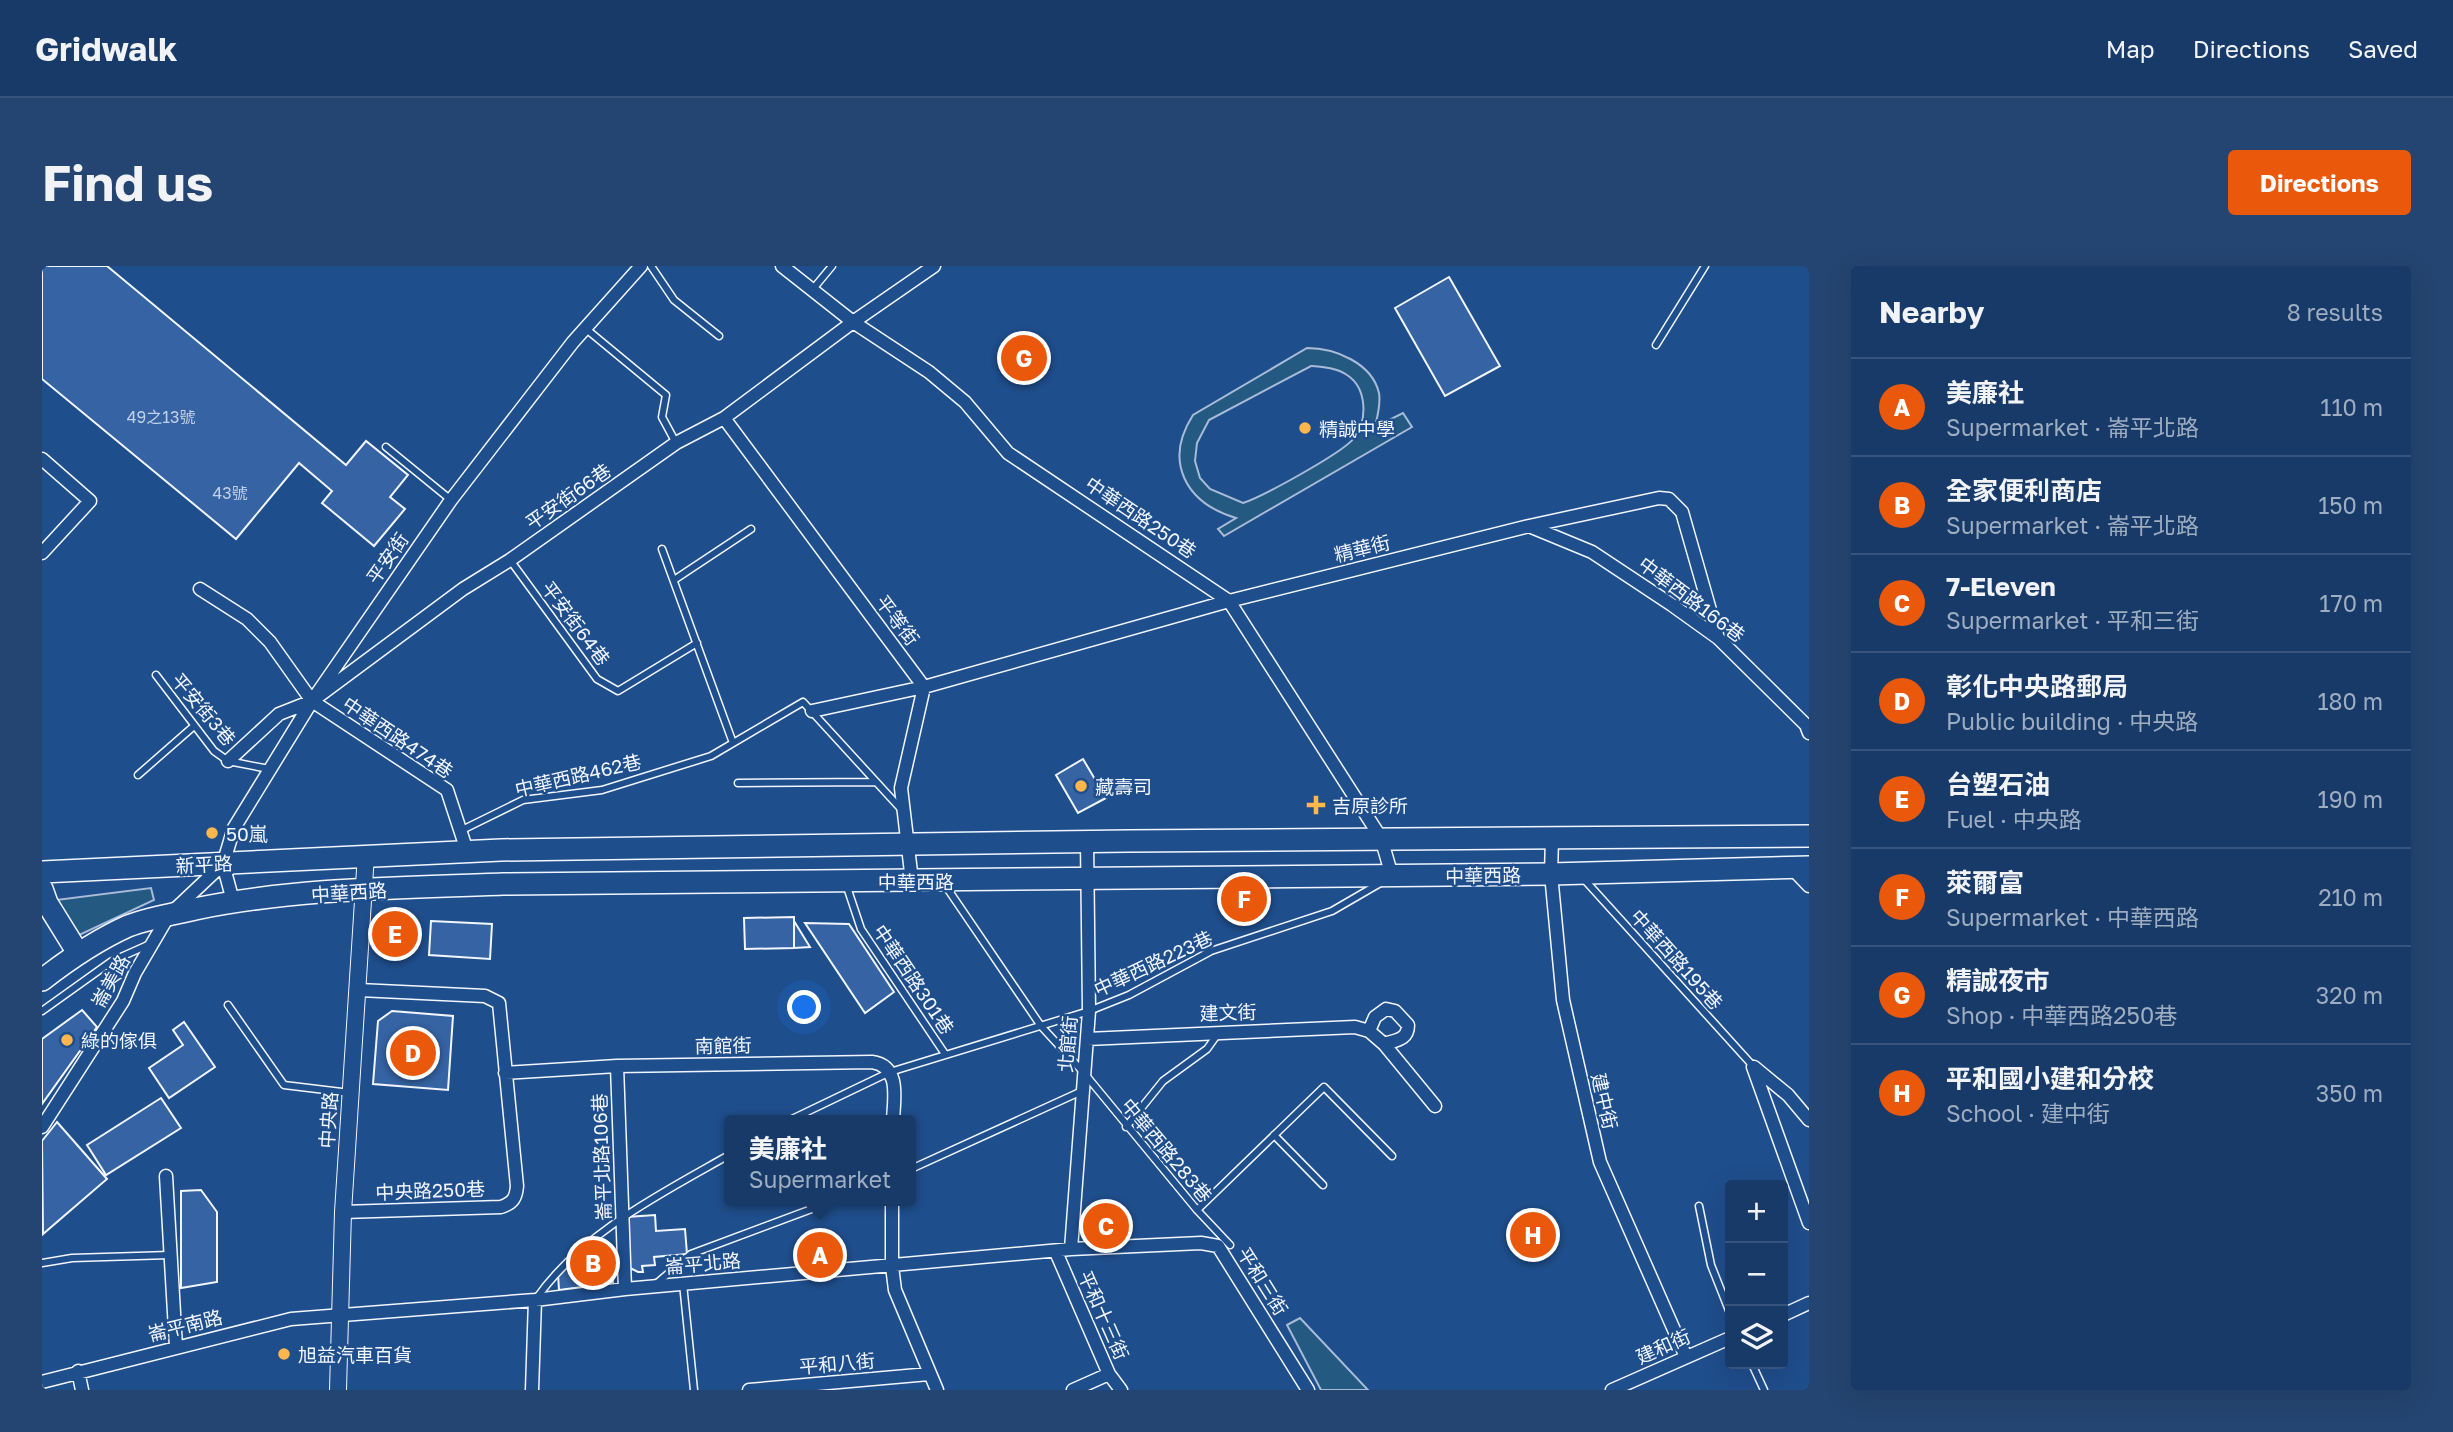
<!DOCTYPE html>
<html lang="en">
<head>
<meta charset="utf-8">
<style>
  :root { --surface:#173a69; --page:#244571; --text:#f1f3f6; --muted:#9eadc0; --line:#36547d; --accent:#ea580c }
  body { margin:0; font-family:"Golos Text","Noto Sans TC",sans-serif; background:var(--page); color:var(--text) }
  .controls { position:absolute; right:21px; bottom:21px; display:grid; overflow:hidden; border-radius:7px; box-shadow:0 7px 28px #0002 }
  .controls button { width:63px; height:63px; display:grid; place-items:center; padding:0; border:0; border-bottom:2px solid var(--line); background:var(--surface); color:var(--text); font:35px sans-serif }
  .you { position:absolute; left:763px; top:742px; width:24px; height:24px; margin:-18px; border:5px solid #fff; border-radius:50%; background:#1a73e8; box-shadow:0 0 0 10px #1a73e833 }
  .badge { display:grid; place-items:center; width:46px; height:46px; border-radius:50%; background:var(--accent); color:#fff; font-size:23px; font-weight:700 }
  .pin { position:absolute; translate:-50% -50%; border:4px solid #fff; box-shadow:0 2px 7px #0006 }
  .popup { position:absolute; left:682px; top:849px; width:192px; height:91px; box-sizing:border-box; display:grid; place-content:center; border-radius:7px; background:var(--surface); filter:drop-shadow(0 2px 5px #0005); font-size:23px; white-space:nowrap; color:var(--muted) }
  .popup b { font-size:26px; color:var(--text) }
  .popup::after { content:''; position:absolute; left:50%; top:100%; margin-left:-14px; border:14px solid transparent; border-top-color:var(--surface) }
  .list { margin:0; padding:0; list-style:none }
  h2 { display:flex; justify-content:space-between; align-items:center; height:91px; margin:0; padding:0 28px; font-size:30px }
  h2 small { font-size:23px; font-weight:400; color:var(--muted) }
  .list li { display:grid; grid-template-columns:46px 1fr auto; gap:21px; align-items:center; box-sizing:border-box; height:98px; padding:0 28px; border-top:2px solid var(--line) }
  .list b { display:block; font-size:26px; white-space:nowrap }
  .list p { margin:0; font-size:23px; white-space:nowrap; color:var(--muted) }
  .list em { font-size:23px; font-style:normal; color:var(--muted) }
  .icon { flex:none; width:38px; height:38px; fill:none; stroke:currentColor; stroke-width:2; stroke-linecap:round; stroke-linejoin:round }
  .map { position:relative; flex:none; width:1767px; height:1124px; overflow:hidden; border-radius:7px }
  header { display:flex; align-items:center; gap:42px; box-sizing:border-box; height:98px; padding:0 35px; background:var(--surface); border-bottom:2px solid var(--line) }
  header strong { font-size:33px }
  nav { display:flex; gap:38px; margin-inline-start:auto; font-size:24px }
  .intro { display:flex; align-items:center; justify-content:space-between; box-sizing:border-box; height:168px; padding:0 42px }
  h1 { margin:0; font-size:49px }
  .button { padding:18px 32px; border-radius:7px; background:var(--accent); color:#fff; font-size:24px; font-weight:700 }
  main { display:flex; gap:42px; padding:0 42px }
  aside { flex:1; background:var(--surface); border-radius:7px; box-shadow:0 7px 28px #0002 }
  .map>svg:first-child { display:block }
</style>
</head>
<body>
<header>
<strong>Gridwalk</strong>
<nav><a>Map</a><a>Directions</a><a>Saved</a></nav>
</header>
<div class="intro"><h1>Find us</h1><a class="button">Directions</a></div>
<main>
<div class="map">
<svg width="1767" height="1124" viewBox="0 0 1767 1124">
  <rect width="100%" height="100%" fill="#1f4e8c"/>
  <path fill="#245a82" stroke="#a8bbd7" stroke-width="2" fill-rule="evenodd" d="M1265 82C1293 82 1330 97 1337 127 1339 139 1335 151 1333 161L1361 147 1370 161 1182 270 1176 263 1194 252C1144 237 1121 196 1151 149ZM1269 100C1281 101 1295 102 1305 109 1325 122 1326 154 1312 172 1302 186 1220 231 1201 237L1168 223 1158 212 1153 195 1155 177 1167 154Z
    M109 622 112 634 33 671 14 634Z
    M1258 1052 1326 1124H1279L1245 1059Z"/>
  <path fill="#3563a3" stroke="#f2f6ff" stroke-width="2" d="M0 0H65L304 199 324 175 366 209 348 231 363 243 332 280 280 237 290 225 257 197 194 273 0 113Z
    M1407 11 1458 100 1403 130 1353 42Z
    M1041 493 1064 532 1036 547 1014 509Z
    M752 651V682L703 683 702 652Z
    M389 655 450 658 448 693 387 689Z
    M752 655 768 681 752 682Z
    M763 657 807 658 852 726 823 747Z
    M40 744 55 761 0 838V773Z
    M350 745 411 750 406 824 331 818 336 755Z
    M142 756 173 801 127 832 107 802 141 779 131 764Z
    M119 832 139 862 64 909 45 879Z
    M15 856 65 913 1 968 0 875Z
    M159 924 175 946V1016L139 1022V925Z
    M613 949 614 965 643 963 645 988 612 991 613 999 600 1000 601 1006H596L588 1002 585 951Z
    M569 981 571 1017 517 1024 516 1008 547 986Z"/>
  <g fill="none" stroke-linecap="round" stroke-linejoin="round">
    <g stroke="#f2f6ff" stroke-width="9">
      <path id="service" d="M609 0 632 34 677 70
        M771 23 790 0
        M543 62 624 129 620 151 634 177
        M1614 79 1663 0
        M344 181 409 234
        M620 283 691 477
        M468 294 555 413 576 425 655 377
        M632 314 709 263
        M114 409 172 485 186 495 227 503
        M96 509 152 460
        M696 517 834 516
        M418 565 481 534 560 524 669 490 761 436 859 543
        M1540 611 1711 800
        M804 618 819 663 903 788
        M903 619 999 760 1042 807 1155 944 1188 979
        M186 739 242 819 308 827
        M0 745 70 695 108 678
        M748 854 848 806 1047 745 1087 729 1169 685 1290 645 1340 616
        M1084 861 1121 815 1165 783 1175 769
        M1232 869 1281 919
        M869 903 1040 825
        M1657 940 1669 999 1688 1047
        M1155 944 1282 821 1350 890
        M0 997 30 992 128 989
        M614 1018 649 988 791 935
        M641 1018 652 1124
        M494 1033C540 967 618 928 687 889
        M1710 1098 1722 1124"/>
    </g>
    <g stroke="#f2f6ff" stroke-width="15">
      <path id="minor" d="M740 0 811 56 887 106 923 136 966 187 1187 335 1339 572 1350 610
        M682 152 882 421 859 522 870 615
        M0 193 48 235 0 287
        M1487 260 1550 286 1630 339 1676 372 1764 459 1767 467
        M158 323 205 353 228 376 270 435 405 524 425 585
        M770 445 882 421 1187 335 1487 260 1617 232 1627 233 1640 246 1676 372
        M186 495 237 448 270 435 421 323 468 294 634 177 682 152 811 56 892 0
        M1510 572 1509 608 1521 734 1558 896 1644 1091
        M1749 601 1767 620
        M191 635 181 598 192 562 270 435 409 234 531 76 599 0
        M1045 773 1313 761 1327 765
        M1342 778C1354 774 1366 774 1366 759L1353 745 1344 743 1333 751 1327 765 1342 778 1393 840
        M575 800 583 1023
        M1711 801 1767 957
        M1712 801 1746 829 1767 854
        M463 807 575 800 830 796C859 800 852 833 851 854
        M0 861 81 735 93 707 127 649 181 598
        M124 910 134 1081
        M850 935V1000L853 1024 895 1124
        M301 946 459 941C471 937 474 932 475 920L457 737 443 730 317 724
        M1029 983 1047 745 1045 575
        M1014 986 1067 1108 1079 1124
        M1741 1049 1767 1037
        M36 1105 40 1124
        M0 1116 249 1053 493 1034 583 1023 1029 983 1159 977 1176 980 1266 1124
        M490 1124 493 1034
        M707 1124 887 1108
        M1031 1124 1067 1108
        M1570 1124 1688 1072"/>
    </g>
    <g stroke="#f2f6ff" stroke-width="18">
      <path id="tertiary" d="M296 1124 301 946 324 588"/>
    </g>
    <g stroke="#f2f6ff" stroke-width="24">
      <path id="primary" d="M0 606 459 584 1086 575 1767 570
        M0 623 5 637 36 687
        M0 714C27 693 55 674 86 660 107 652 131 648 153 643 254 622 359 622 461 618L1509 608 1767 601"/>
    </g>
    <use href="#service" stroke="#1f4e8c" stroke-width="6"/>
    <use href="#minor" stroke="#1f4e8c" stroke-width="12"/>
    <use href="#tertiary" stroke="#1f4e8c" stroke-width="16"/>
    <use href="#primary" stroke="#1f4e8c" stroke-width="21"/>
  </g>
  <g fill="#ffb74d" stroke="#1f4e8c" stroke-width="2.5">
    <circle cx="1263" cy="162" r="7"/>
    <circle cx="1039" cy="520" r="7"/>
    <path d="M1270.5 528.5h7v7h7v7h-7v7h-7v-7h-7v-7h7z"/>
    <circle cx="170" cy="567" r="7"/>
    <circle cx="25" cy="774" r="7"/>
    <circle cx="242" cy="1088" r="7"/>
  </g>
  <g text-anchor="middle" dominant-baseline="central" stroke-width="5" stroke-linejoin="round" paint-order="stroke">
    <g font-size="16" fill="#c3d1e8">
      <text x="119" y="151">49之13號</text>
      <text x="188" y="227">43號</text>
    </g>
    <g font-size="19" fill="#f2f6ff" stroke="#1f4e8c" text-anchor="start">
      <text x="1277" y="162">精誠中學</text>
      <text x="1053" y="520">藏壽司</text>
      <text x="1290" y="539">吉原診所</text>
      <text x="184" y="567">50嵐</text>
      <text x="39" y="774">綠的傢俱</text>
      <text x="256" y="1088">旭益汽車百貨</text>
    </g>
    <g font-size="19" fill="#f2f6ff" stroke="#1f4e8c">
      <text transform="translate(526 230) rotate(-35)">平安街66巷</text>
      <text transform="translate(1099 251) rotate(34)">中華西路250巷</text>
      <text transform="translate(1320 282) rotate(-14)">精華街</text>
      <text transform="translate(345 292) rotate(-55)">平安街</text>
      <text transform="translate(1650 333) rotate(37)">中華西路166巷</text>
      <text transform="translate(856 354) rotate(53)">平等街</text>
      <text transform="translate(534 357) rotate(53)">平安街64巷</text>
      <text transform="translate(162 443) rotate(50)">平安街3巷</text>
      <text transform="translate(356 471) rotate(34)">中華西路474巷</text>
      <text transform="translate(536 509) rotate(-13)">中華西路462巷</text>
      <text transform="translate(162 598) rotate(-3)">新平路</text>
      <text transform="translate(1441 609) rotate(-1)">中華西路</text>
      <text x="874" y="615">中華西路</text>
      <text transform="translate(307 626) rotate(-4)">中華西路</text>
      <text transform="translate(1635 693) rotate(48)">中華西路195巷</text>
      <text transform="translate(1111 697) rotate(-25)">中華西路223巷</text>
      <text transform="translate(872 713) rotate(56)">中華西路301巷</text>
      <text transform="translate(68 715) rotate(-61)">崙美路</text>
      <text transform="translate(1186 746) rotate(-2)">建文街</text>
      <text transform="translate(1025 778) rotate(-85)">北館街</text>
      <text transform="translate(681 779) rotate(-1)">南館街</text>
      <text transform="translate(1563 835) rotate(77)">建中街</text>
      <text transform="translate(286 854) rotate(-86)">中央路</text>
      <text transform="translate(1125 884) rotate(50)">中華西路283巷</text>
      <text transform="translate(559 891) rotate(-92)">崙平北路106巷</text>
      <text transform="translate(388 924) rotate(-2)">中央路250巷</text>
      <text transform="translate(661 997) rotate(-5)">崙平北路</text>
      <text transform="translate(1221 1015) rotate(58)">平和三街</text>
      <text transform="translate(1062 1049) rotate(66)">平和十三街</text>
      <text transform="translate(143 1059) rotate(-14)">崙平南路</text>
      <text transform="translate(1621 1080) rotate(-24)">建和街</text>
      <text transform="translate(795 1097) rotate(-5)">平和八街</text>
    </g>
  </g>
</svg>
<div class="controls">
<button>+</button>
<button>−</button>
<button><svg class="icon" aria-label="layers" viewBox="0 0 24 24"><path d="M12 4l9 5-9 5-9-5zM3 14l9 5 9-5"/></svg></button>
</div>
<div class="you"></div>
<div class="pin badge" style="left:778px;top:989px">A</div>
<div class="popup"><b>美廉社</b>Supermarket</div>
<div class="pin badge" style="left:551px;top:997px">B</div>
<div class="pin badge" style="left:1064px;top:960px">C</div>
<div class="pin badge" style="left:371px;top:787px">D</div>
<div class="pin badge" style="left:353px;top:668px">E</div>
<div class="pin badge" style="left:1202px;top:633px">F</div>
<div class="pin badge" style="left:982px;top:92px">G</div>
<div class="pin badge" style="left:1491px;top:969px">H</div>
</div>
<aside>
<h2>Nearby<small>8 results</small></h2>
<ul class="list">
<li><span class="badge">A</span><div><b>美廉社</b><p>Supermarket · 崙平北路</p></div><em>110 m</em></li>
<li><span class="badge">B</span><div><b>全家便利商店</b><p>Supermarket · 崙平北路</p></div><em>150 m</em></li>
<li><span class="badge">C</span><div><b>7-Eleven</b><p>Supermarket · 平和三街</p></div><em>170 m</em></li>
<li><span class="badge">D</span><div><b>彰化中央路郵局</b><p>Public building · 中央路</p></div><em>180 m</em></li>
<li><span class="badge">E</span><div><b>台塑石油</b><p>Fuel · 中央路</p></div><em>190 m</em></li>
<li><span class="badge">F</span><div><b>萊爾富</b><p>Supermarket · 中華西路</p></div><em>210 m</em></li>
<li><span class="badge">G</span><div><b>精誠夜市</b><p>Shop · 中華西路250巷</p></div><em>320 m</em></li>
<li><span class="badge">H</span><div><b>平和國小建和分校</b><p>School · 建中街</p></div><em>350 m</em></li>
</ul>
</aside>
</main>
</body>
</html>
